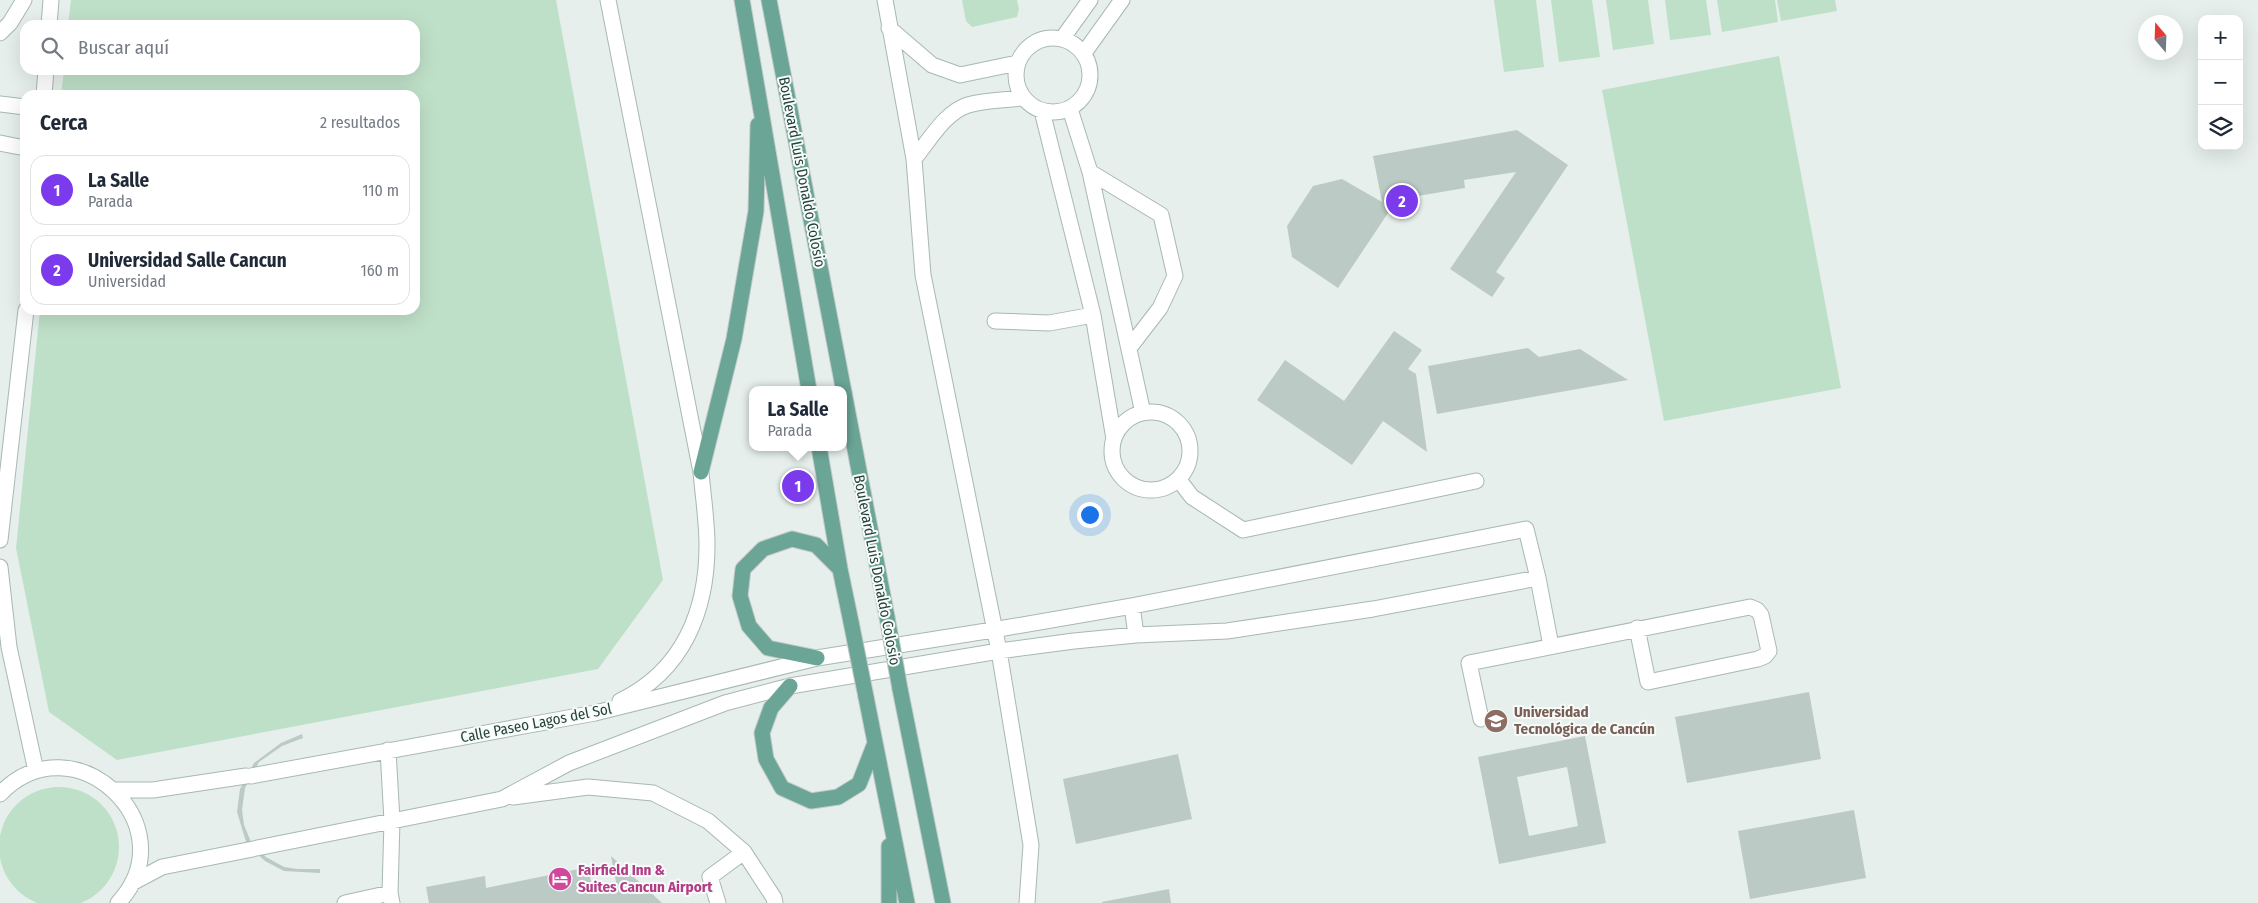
<!DOCTYPE html>
<html lang="es">
<head>
<meta charset="utf-8">
<style>
  :root { --surface:#fff; --page:#f6f6f7; --text:#1f2937; --muted:#747a83; --line:#e0e1e3; --accent:#7c3aed }
  body { margin:0; font-family:"Fira Sans Condensed",sans-serif; background:var(--page); color:var(--text) }
  .controls { position:absolute; right:15px; top:15px; display:grid; overflow:hidden; border-radius:10px; box-shadow:0 5px 20px #0002 }
  .controls button { width:45px; height:45px; display:grid; place-items:center; padding:0; border:0; border-bottom:1px solid var(--line); background:var(--surface); color:var(--text); font:25px sans-serif }
  .compass { position:absolute; left:2138px; top:15px; width:45px; height:45px; border-radius:50%; background:var(--surface); box-shadow:0 5px 20px #0002; rotate:341deg }
  .you { position:absolute; left:1089px; top:514px; width:18px; height:18px; margin:-12px; border:4px solid #fff; border-radius:50%; background:#1a73e8; box-shadow:0 0 0 8px #1a73e833 }
  .badge { display:grid; place-items:center; width:32px; height:32px; border-radius:50%; background:var(--accent); color:#fff; font-size:16px; font-weight:700 }
  .pin { position:absolute; translate:-50% -50%; border:2px solid #fff; box-shadow:0 1px 5px #0006 }
  .popup { position:absolute; left:749px; top:386px; width:98px; height:65px; box-sizing:border-box; display:grid; place-content:center; border-radius:10px; background:var(--surface); filter:drop-shadow(0 1px 4px #0005); font-size:16px; white-space:nowrap; color:var(--muted) }
  .popup b { font-size:19px; color:var(--text) }
  .popup::after { content:''; position:absolute; left:50%; top:100%; margin-left:-10px; border:10px solid transparent; border-top-color:var(--surface) }
  .list { margin:0; padding:0; list-style:none }
  h2 { display:flex; justify-content:space-between; align-items:center; height:65px; margin:0; padding:0 20px; font-size:21px }
  h2 small { font-size:16px; font-weight:400; color:var(--muted) }
  .list li { display:grid; grid-template-columns:32px 1fr auto; gap:15px; align-items:center; box-sizing:border-box; height:70px; margin:0 10px 10px; padding:0 10px; border:1px solid var(--line); border-radius:15px }
  .list b { display:block; font-size:19px; white-space:nowrap }
  .list p { margin:0; font-size:16px; white-space:nowrap; color:var(--muted) }
  .list em { font-size:16px; font-style:normal; color:var(--muted) }
  .icon { flex:none; width:28px; height:28px; fill:none; stroke:currentColor; stroke-width:2; stroke-linecap:round; stroke-linejoin:round }
  .map { position:relative; flex:none; width:2258px; height:903px; overflow:hidden }
  .search { position:absolute; background:var(--surface); box-shadow:0 5px 20px #0002; left:20px; top:20px; width:400px; height:55px; display:flex; align-items:center; gap:12px; box-sizing:border-box; padding:0 18px; border-radius:15px; color:var(--muted); font-size:19px }
  .panel { position:absolute; background:var(--surface); box-shadow:0 5px 20px #0002; left:20px; top:90px; width:400px; height:225px; border-radius:15px }
  .map>svg:first-child { display:block }
</style>
</head>
<body>
<div class="map">
<svg width="2258" height="903" viewBox="0 0 2258 903">
  <rect width="100%" height="100%" fill="#e6efeb"/>
  <path fill="#bfe0c8" d="M71 0H556L663 580 598 669 117 760 49 712 16 548 40 310H415V95H61L64 70H415V25H68Z
    M962 0H1017L1019 9 1017 17 972 27 966 21Z
    M1494 0H1536L1544 67 1504 72Z
    M1551 0H1592L1600 57 1559 62Z
    M1606 0H1648L1654 44 1613 50Z
    M1665 0H1706L1711 35 1670 40Z
    M1717 0H1775L1778 22 1722 32Z
    M1777 0H1835L1837 11 1781 21Z
    M1779 56 1841 388 1664 421 1602 90Z
    M-1 847a60 60 0 1 1 120 0a60 60 0 1 1-120 0Z"/>
  <path fill="#bbcac4" fill-rule="evenodd" d="M1517 130 1568 165 1496 272 1505 278 1492 297 1450 269 1516 172 1464 180 1465 188 1388 201 1390 210 1338 288 1292 257 1287 226 1313 186 1342 179 1382 202 1373 156Z
    M1394 331 1422 350 1408 369 1416 374 1427 452 1383 421 1352 465 1257 400 1285 360 1344 401Z
    M1528 348 1539 357 1580 349 1628 380 1437 414 1428 366Z
    M1809 692 1821 759 1687 783 1675 717Z
    M302 734 303 738 282 746 259 762 245 788 242 810 244 825 251 842 266 857 284 867 297 869H320V873L284 871 265 861 247 845 237 812 240 789 254 763 281 743Z
    M1585 736 1606 843 1499 864 1478 757ZM1567 767 1578 826 1529 836 1517 777Z
    M1178 754 1192 819 1076 844 1063 779Z
    M1854 810 1866 878 1750 899 1738 831Z
    M611 856 662 903H429L426 887 485 876 486 888 588 867 592 886 616 882Z
    M1169 889 1171 903H1102V902Z"/>
  <g fill="none" stroke-linecap="round" stroke-linejoin="round">
    <g stroke="#a8b8b2" stroke-width="17">
      <path id="minor" d="M608 0 701 472C703 496 707 521 707 545 707 611 683 671 620 701
        M885 0 914 159 923 275 999 651 1031 845 1027 903
        M49 25 51 0
        M889 28 932 65 960 75 1017 63
        M0 33 10 23 24 0
        M1016 75a37 37 0 1 1 74 0a37 37 0 1 1-74 0Z
        M1062 39 1090 0
        M1084 53 1122 0
        M44 95 46 70
        M0 104 25 107
        M1070 109 1090 172 1143 413
        M1042 111 1093 315 1114 439
        M0 143 25 148
        M914 159C929 141 945 112 968 105 985 100 1005 100 1022 98
        M1090 172 1161 215 1175 276 1160 308 1130 347
        M995 321 1049 323 1093 315
        M1112 451a39 39 0 1 1 78 0a39 39 0 1 1-78 0Z
        M1179 480 1192 497 1243 530 1476 481
        M0 540 26 310
        M0 567 9 647 36 771
        M1132 606 1136 635
        M1481 719 1469 663 1750 607 1757 610 1761 615 1769 651 1765 656 1758 659 1648 682 1637 628
        M388 750 392 821 390 893 392 903
        M251 776 595 713 817 658 993 630 1132 606 1526 529 1538 578 1551 646
        M115 790H153L246 776
        M0 794C73 717 190 826 118 903
        M513 797 588 787 653 793 708 821 744 852 774 898 775 903
        M257 848 502 799 569 763 725 703 790 686 999 651 1074 641 1136 635 1227 631 1373 609 1538 578
        M132 883 162 867 253 849
        M345 903 390 893
        M718 903 710 877 744 852"/>
    </g>
    <g stroke="#c2cac8" stroke-width="17">
      <path id="major" d="M742 0 809 390
        M769 0 887 617
        M819 447 840 569 851 622
        M701 472 734 339 756 211 758 125
        M817 658 768 648 749 626 740 596 743 569 763 549 792 539 816 545 840 569
        M790 686 771 708 762 733 766 759 782 788 811 801 838 797 859 784 875 743
        M900 689 943 903
        M866 697 907 903
        M889 903V846"/>
    </g>
    <use href="#minor" stroke="#fff" stroke-width="15"/>
    <use href="#major" stroke="#6aa596" stroke-width="15"/>
    <g stroke="#c2cac8" stroke-width="17" stroke-linecap="butt">
      <path id="major-bridge" d="M887 617 900 689
        M851 622 866 697"/>
    </g>
    <use href="#major-bridge" stroke="#6aa596" stroke-width="15"/>
  </g>
  <defs>
    <g id="university-disc" transform="scale(1.25)"><circle r="9.5" fill="#8d6e63" stroke="#f7fbf9"/><path d="M0-5L7-2L0 1L-7-2ZM-4 1L0 2.5L4 1V4Q0 6-4 4Z" fill="#fff"/></g>
    <g id="hotel-disc" transform="scale(1.25)"><circle r="9.5" fill="#d1479c" stroke="#f7fbf9"/><path d="M-6-4.5h1.5V1H6V5H4.5V3h-9V5H-6ZM-4 0a1.8 1.8 0 1 1 3.6 0ZM.5 0V-2.5h3Q6-2.5 6 0Z" fill="#fff"/></g>
  </defs>
  <g fill-rule="evenodd">
    <use href="#university-disc" x="1496" y="721"/>
    <use href="#hotel-disc" x="560" y="879"/>
  </g>
  <g text-anchor="middle" dominant-baseline="central" stroke-width="4" stroke-linejoin="round" paint-order="stroke">
    <g font-size="15" fill="#24423a" stroke="#f7fbf9">
      <text transform="translate(802 172) rotate(79)">Boulevard Luis Donaldo Colosio</text>
      <text transform="translate(877 570) rotate(79)">Boulevard Luis Donaldo Colosio</text>
      <text transform="translate(536 723) rotate(-11)">Calle Paseo Lagos del Sol</text>
    </g>
    <g font-size="15" font-weight="bold" fill="#785e54" stroke="#f7fbf9" text-anchor="start">
      <text x="1514" y="712">Universidad<tspan x="1514" dy="17">Tecnológica de Cancún</tspan></text>
    </g>
    <g font-size="15" font-weight="bold" fill="#b23c85" stroke="#f7fbf9" text-anchor="start">
      <text x="578" y="870">Fairfield Inn &amp;<tspan x="578" dy="17">Suites Cancun Airport</tspan></text>
    </g>
  </g>
</svg>
<div class="controls">
<button>+</button>
<button>−</button>
<button><svg class="icon" aria-label="layers" viewBox="0 0 24 24"><path d="M12 4l9 5-9 5-9-5zM3 14l9 5 9-5"/></svg></button>
</div>
<svg class="compass" viewBox="-18 -18 36 36"><path d="M0-13l5 13h-10z" fill="#e53935"/><path d="M0 13l5-13h-10z" fill="#747a83"/></svg>
<div class="you"></div>
<div class="pin badge" style="left:798px;top:486px">1</div>
<div class="popup"><b>La Salle</b>Parada</div>
<div class="pin badge" style="left:1402px;top:201px">2</div>
<div class="search"><svg class="icon" aria-label="search" viewBox="0 0 24 24"><circle cx="10" cy="10" r="6"/><path d="M15 15l6 6"/></svg>Buscar aquí</div>
<section class="panel">
<h2>Cerca<small>2 resultados</small></h2>
<ul class="list">
<li><span class="badge">1</span><div><b>La Salle</b><p>Parada</p></div><em>110 m</em></li>
<li><span class="badge">2</span><div><b>Universidad Salle Cancun</b><p>Universidad</p></div><em>160 m</em></li>
</ul>
</section>
</div>
</body>
</html>
